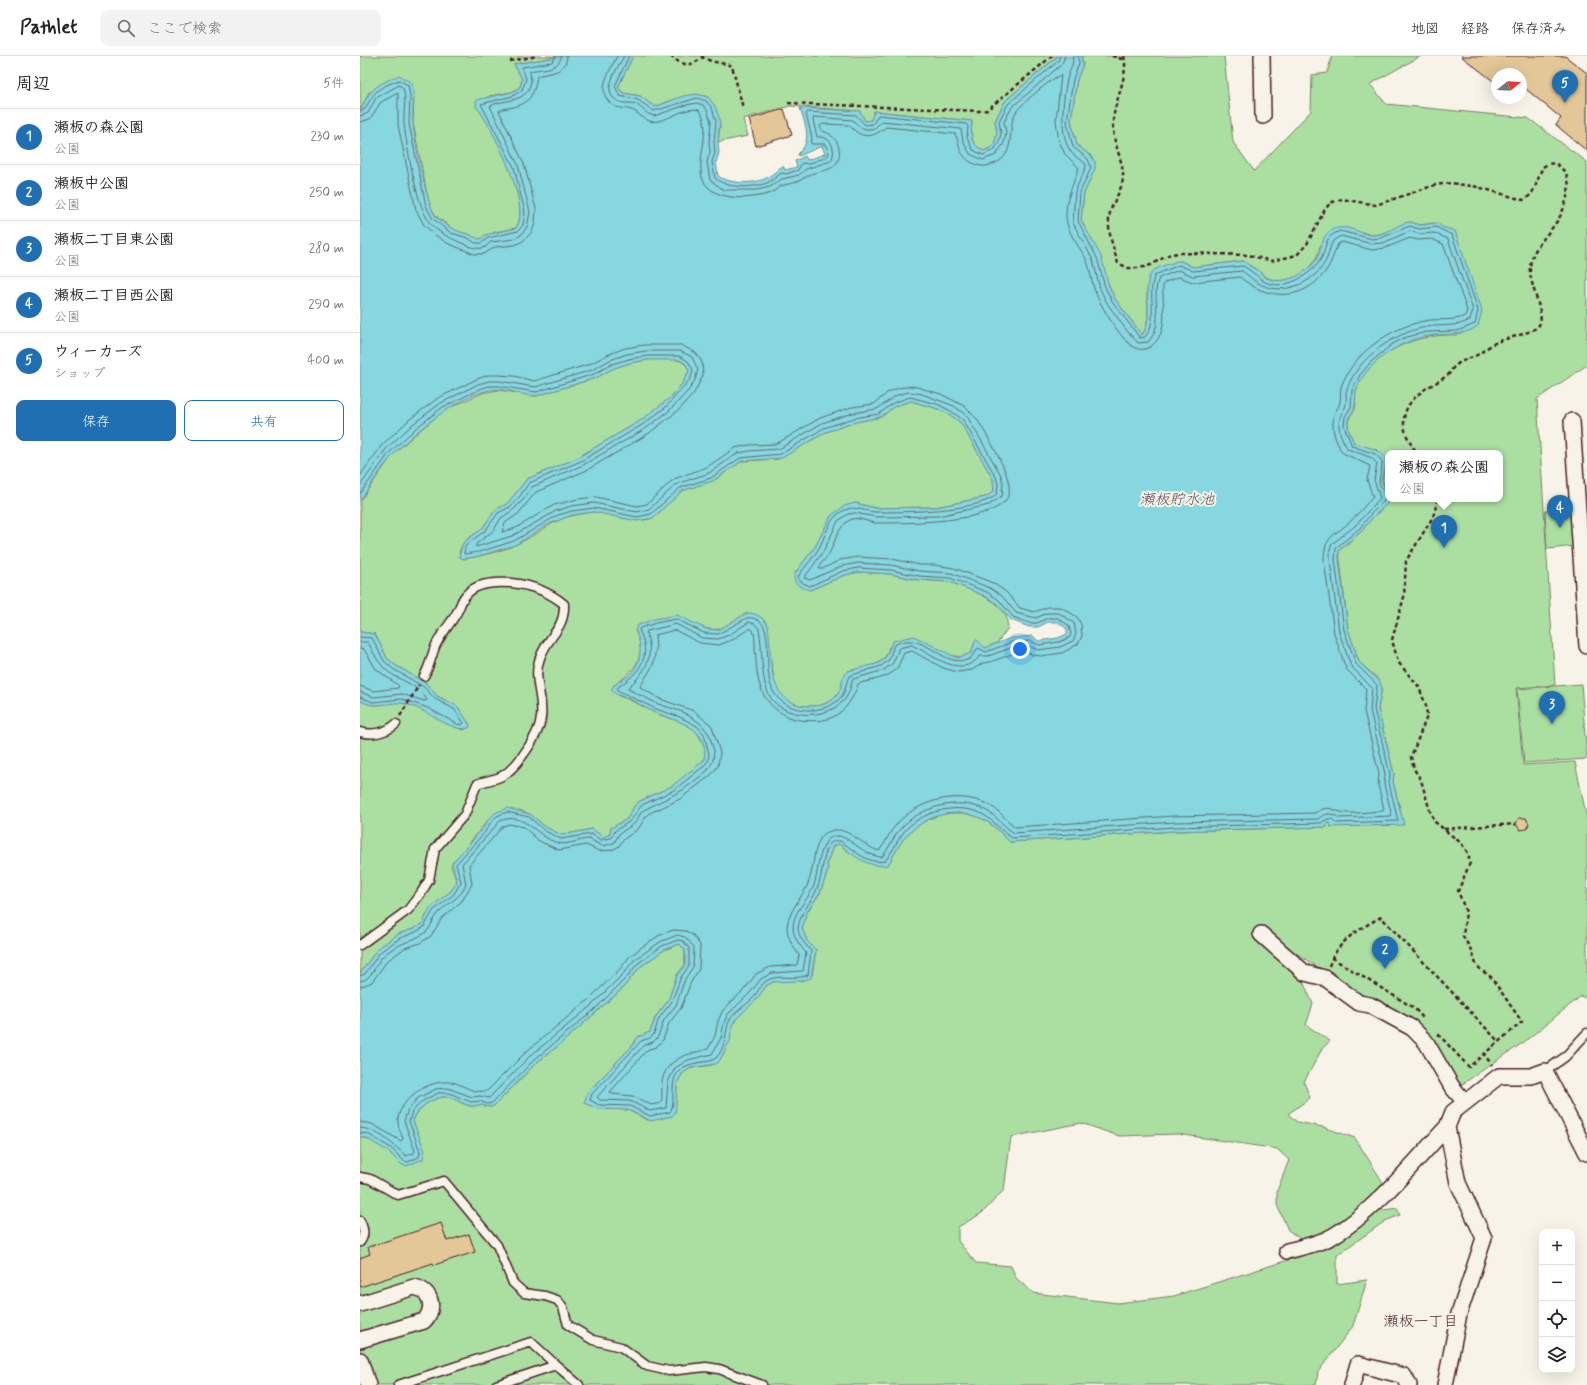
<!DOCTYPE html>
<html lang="ja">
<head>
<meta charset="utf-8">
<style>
  :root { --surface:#fff; --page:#f2f2f2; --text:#222; --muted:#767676; --line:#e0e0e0; --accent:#1f6fb2 }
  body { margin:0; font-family:Mynerve,"Klee One",sans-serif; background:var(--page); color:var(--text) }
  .controls { position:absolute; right:12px; bottom:12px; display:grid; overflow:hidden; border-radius:8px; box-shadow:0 4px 16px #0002 }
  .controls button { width:36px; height:36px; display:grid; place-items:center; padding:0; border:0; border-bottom:1px solid var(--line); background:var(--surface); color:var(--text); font:20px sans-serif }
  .compass { position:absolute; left:1131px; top:12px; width:36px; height:36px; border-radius:50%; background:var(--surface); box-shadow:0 4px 16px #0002; rotate:72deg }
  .you { position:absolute; left:660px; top:593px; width:14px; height:14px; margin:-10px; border:3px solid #fff; border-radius:50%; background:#1a73e8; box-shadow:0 0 0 6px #1a73e833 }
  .badge { display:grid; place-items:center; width:26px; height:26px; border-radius:50%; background:var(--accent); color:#fff; font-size:13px; font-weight:700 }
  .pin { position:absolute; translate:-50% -33px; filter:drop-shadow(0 1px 2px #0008) }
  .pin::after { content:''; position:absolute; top:21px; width:14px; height:12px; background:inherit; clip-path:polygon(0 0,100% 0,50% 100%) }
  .popup { position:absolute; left:1025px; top:394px; width:118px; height:52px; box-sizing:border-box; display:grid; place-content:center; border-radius:8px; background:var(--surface); filter:drop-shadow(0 1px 3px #0005); font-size:13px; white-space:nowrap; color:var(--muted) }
  .popup b { font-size:15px; color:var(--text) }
  .popup::after { content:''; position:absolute; left:50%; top:100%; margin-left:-8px; border:8px solid transparent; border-top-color:var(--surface) }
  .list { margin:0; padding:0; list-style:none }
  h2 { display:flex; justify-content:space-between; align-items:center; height:52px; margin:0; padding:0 16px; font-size:17px }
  h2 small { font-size:13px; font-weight:400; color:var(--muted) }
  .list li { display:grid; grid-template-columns:26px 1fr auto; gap:12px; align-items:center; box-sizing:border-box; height:56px; padding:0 16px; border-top:1px solid var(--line) }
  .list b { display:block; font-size:15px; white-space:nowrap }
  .list p { margin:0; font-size:13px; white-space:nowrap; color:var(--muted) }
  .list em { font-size:13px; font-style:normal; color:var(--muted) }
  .actions { display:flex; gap:8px; padding:12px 16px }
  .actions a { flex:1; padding:9px 0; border:1px solid var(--accent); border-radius:8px; text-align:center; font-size:14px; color:var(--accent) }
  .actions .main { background:var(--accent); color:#fff }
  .icon { flex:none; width:22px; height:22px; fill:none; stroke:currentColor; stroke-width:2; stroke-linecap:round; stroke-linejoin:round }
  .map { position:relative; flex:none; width:1227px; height:1329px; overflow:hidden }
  header { display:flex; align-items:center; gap:24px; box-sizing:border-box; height:56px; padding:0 20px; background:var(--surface); border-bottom:1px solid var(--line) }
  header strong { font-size:19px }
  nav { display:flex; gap:22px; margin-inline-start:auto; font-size:14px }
  .search { width:280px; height:36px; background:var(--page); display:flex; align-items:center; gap:10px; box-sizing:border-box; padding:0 14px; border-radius:8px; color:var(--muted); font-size:15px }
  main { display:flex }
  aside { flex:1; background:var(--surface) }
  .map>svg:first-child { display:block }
</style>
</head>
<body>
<header>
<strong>Pathlet</strong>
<div class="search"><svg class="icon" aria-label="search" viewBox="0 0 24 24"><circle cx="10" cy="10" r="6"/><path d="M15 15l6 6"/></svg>ここで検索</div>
<nav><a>地図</a><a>経路</a><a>保存済み</a></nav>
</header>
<main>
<aside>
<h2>周辺<small>5件</small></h2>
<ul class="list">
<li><span class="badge">1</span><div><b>瀬板の森公園</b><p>公園</p></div><em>230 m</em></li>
<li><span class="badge">2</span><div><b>瀬板中公園</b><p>公園</p></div><em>250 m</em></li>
<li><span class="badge">3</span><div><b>瀬板二丁目東公園</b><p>公園</p></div><em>280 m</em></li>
<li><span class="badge">4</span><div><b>瀬板二丁目西公園</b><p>公園</p></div><em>290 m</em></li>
<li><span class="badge">5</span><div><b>ウィーカーズ</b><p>ショップ</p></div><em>400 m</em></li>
</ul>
<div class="actions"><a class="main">保存</a><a>共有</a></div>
</aside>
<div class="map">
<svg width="1227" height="1329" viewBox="0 0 1227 1329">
  <rect width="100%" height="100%" fill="#f7f3e8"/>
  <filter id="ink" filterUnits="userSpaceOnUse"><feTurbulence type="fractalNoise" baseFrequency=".025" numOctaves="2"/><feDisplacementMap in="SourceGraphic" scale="8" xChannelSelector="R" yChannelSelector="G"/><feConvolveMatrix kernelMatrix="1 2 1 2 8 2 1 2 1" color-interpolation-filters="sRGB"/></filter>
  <g filter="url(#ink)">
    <path fill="#abdfa1" stroke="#7a7f66" d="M0 0H203L154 8 162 23 160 31 152 36 129 40 116 50C132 68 173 151 156 172L135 176 121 183H116L109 178H104L94 174 76 160 69 148 53 67 54 40 9 36 0 55Z
      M273 0H698L645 45 635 65 637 76 635 85 632 91 624 95C610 88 611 79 612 65L514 55 511 64 505 65 499 55 430 50 383 63 388 80 358 86 360 70 348 41C329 35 312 44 295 51L280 40 263 37 258 31Z
      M721 0H864L873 86 894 115 951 55 952 19 967 17 972 0H1061L1010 28 1026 48 1168 62 1227 106V309L1177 343 1195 629 1156 632 1163 709 1215 706 1227 763V943L1221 940 1164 986 1101 1029 1092 1018 1073 986 1056 965 1016 943 1000 940 921 887 940 919 953 948 946 969 970 985 962 993 944 1026 950 1042 928 1058 937 1066 963 1071 995 1082 1024 1128 1010 1146 975 1173 943 1185 928 1174 917 1149V1135L929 1104 917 1093 818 1078 759 1080 721 1067 651 1081 644 1134 622 1157 598 1171V1185L616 1207 651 1210 656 1222 673 1237 758 1247 814 1240 973 1190 1016 1155 1037 1152 1040 1159 1025 1165 977 1199V1228L1007 1224 993 1270 958 1316 956 1329H0V1081C16 1084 31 1097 42 1109L57 1078 53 1065C56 1057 61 1051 69 1046 91 1035 91 1044 110 1050 113 1051 116 1049 119 1049 125 1049 127 1052 134 1050L176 1007 198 990 261 934 280 911 304 894 319 888 325 893V909L317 919 308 945 296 960 290 976 278 981 271 991 228 1036 254 1053 268 1054 287 1064 312 1060C318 1046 314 1028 322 1018 331 1007 350 1014 358 1005 370 993 369 976 376 963L407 929 413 926 452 919 456 894 447 885 442 872 447 856 460 837 468 814 467 807 473 790 479 788 489 796 528 809C534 799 540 786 548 778 571 755 606 749 632 769 639 774 644 781 650 786L815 775 966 771 967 767H971V771L1041 756 1033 726 1034 718 1018 653 1022 632 1017 622 999 606 988 573 979 495 1002 475 1012 462 1029 446 1030 443H1140V397H1028V437L1022 423 1027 408 1017 394 994 387C991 379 985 370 990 361 991 358 994 356 995 353 997 348 994 341 996 335 1009 295 1059 277 1097 279L1082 171 1074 167 1059 169 1051 166 1020 178 1011 179 1002 176 960 190C957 212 929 233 906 221 903 220 902 216 899 215 894 212 889 209 883 205L833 211 821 205 795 214C778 231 796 259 782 279L755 243 721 164 724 137 731 122V100L717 89 711 65 717 23 723 8Z
      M287 304C301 303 324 298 329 315L322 328 310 342 280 365 215 403 167 423 147 448 135 454 122 473 106 484 102 489 99 497 104 503C124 499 145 495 163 485 181 476 194 463 215 459 221 458 229 456 236 456 255 459 274 468 293 462L322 435 356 423 382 405 418 403 466 376 496 366 521 361 535 350 551 345 575 352 589 358 601 367 633 423 634 435 626 441 576 451 515 452 495 447 471 460 455 491 435 517 450 534 485 519 498 516 531 518 558 524 590 526 615 535 636 547 646 559 648 572 637 587 625 592 616 583 611 597 602 601 529 591C525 612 504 611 488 615 484 622 483 631 478 638 465 656 428 654 417 634 412 626 414 615 411 607 405 590 394 573 387 557 367 568 361 580 337 569L275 574C289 601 274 615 253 630L259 640C272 644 282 650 293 656 314 666 336 664 344 691 346 698 345 702 341 708L312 730 280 745 275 749 267 763 251 772 249 779 243 781 232 773 202 779 187 772 170 758 159 754 128 764 91 810 97 827 91 835 70 852 62 868 53 873 38 878 17 893 0 918V644C16 655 26 644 42 647 64 651 82 668 104 674L110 669 97 650 77 640 67 628 35 609 27 602 15 578 0 576V445L33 398 59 375 85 354 122 337 138 334 176 340 236 322 254 312 270 307Z
      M1213 453 1216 490 1187 493 1185 455Z
      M1221 628 1227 703 1164 707 1157 633Z"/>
    <path fill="#86d7df" stroke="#6e8d97" d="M203 0H273L258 31 263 37 280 40 295 51 323 40 337 38 348 41 355 50 360 64 358 86 359 97 356 106 358 120C370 128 395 129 408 121 414 118 418 112 423 110L425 114 437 111 435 105 445 100 447 104 465 98 462 90 439 100 438 98C453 85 445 68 440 52L500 55 505 65 511 64 514 55 612 65C611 79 609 87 624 95L632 91 635 85 637 76 635 65 645 45 698 0H721L723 8 717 23 711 65 717 89 731 100 735 106V113L724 137 721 164 741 200 749 230 755 243 782 279C796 261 779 226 794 214 800 210 811 208 817 205H821L833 211 883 205C889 209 893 212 899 215 901 216 902 220 905 221 923 232 952 216 959 198 962 190 962 180 970 175 985 166 997 177 1011 179 1025 180 1036 169 1048 166 1053 166 1056 168 1060 169 1066 169 1072 167 1078 167L1082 171 1095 175 1122 254 1118 270C1103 281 1085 277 1068 280 1041 284 1004 308 996 335 995 339 996 344 995 348 995 354 992 356 989 361 985 370 991 379 994 387 1004 391 1026 393 1026 407 1026 412 1023 417 1022 422 1022 430 1028 435 1028 443H1030L1029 446 1012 462 1002 475 983 490 979 495V503L988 573 999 606 1020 626 1022 632 1018 653 1034 718 1033 726 1044 769 971 771 970 767H967V771L815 775 650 786C644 781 639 774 632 769 606 749 571 755 548 778 540 786 534 799 528 809 509 813 493 799 479 788L473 790 467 807 468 814 460 837 447 856 442 872 447 885 456 894 451 922 441 925 413 926 407 929 396 944 376 963 372 969 370 985 360 1004 356 1008 331 1012 322 1018 317 1028 316 1050 315 1057 312 1060 291 1065 268 1054 238 1053 224 1047 228 1036 271 991 278 981 290 976 296 960 308 945 317 919 325 909V893L319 888 304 894 280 911 261 934 198 990 176 1007 134 1050C127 1052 125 1049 119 1049 116 1049 113 1051 110 1050 91 1044 91 1035 69 1046 61 1051 56 1057 53 1065L65 1095 63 1103 47 1110 42 1109 29 1096 6 1082 0 1081V918L17 893 38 878 53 873 62 868 70 852 91 835 97 826 92 807 122 774 128 764 135 757 147 752 170 758 187 772 202 779 232 773 243 781 249 779 251 772 267 763 275 749 280 745 312 730 344 704C350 670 317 666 294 656 286 653 278 647 270 643 263 640 257 640 251 634 254 627 262 625 268 620 282 608 283 590 275 574L278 569 294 563 317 559 346 573 358 574 387 557C396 557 404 561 408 570 413 600 404 646 446 650 455 650 464 650 472 644 484 635 479 623 488 615L519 607 525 602 533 585 554 580 597 602 611 597 616 583 625 592 651 582 673 580 678 585 698 582 707 578V573L698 566H688L678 571H669L651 564 636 547 625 540 590 526 559 524 531 518 498 516 485 519 450 534C442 532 436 530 434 522L435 517 455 491 471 460 484 450 495 447 515 452 576 451 626 441 634 435 633 423 601 367 589 358 575 352 551 345 535 350 521 361 496 366 466 376 422 402 382 405 353 425 322 435 293 462 277 465 234 456 212 459 189 468 155 489 120 500 104 503 99 501 102 489 106 484 122 473 135 454 147 448 167 423 215 403 280 365 310 342 322 328 329 315 325 307 319 304H287L270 307 254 312 236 322 176 340C160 340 147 331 131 334 101 338 54 376 34 398 22 411 10 430 0 445V55C10 32 17 29 39 19L52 27C55 41 52 53 53 67 54 83 67 150 76 161 85 169 97 176 108 178 113 179 115 183 121 183L125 179 156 172C173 151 131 68 116 50V44L152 36 160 31 162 23 154 8Z
      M0 576 15 578 27 602 35 609 67 628 77 640 97 650 110 669 109 672C90 678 61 647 39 647 24 647 13 653 0 644Z"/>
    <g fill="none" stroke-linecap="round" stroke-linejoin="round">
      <path stroke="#626973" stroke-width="1" d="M264 0C258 12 238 38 260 46 265 48 271 46 276 48 282 52 286 58 294 60L326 49 337 47 343 49 347 54 351 66 349 86 350 96 347 106 350 124 364 134H397L410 131 422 123 439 119 446 113 471 105C475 99 474 87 467 83 464 81 460 81 457 81L453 64 454 61 493 64C500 72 504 75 515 72L522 65 601 73 603 85 610 98 623 104 636 99 644 87 646 77 644 66 652 51 702 8 705 0
        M269 0 255 30 260 40 278 44 294 55 337 42 346 45 352 52 356 65 354 86 355 97 352 106 355 122C366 133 393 132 407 127 412 125 417 120 421 117L426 118 438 114 442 107 448 108 467 101 469 97 465 88H451L452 82 446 58 448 56 496 59 505 69 513 68 518 59 606 68 608 70 607 82 613 94 623 99 634 94 639 86 641 77 639 65 648 48 698 5 700 0
        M0 55 5 53C15 34 18 32 39 24L48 29 50 40 49 68 66 150 73 163 91 177 108 182 115 187H122L128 182 158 175 163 169 165 156 154 111 121 48 153 40 162 34 166 23 162 11 192 6 196 0
        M0 60 8 57 16 42 39 29 43 32C47 44 43 56 44 69 47 91 56 146 68 164 73 173 86 180 95 184 104 188 114 194 124 192L131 186 154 183 161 179 167 171 170 156 158 109 130 50C145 42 169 48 171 24 171 21 170 18 170 15 180 12 200 15 201 0
        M0 66 10 63 21 46 38 37V69L56 154 64 169 75 179 87 187 114 198H124L135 191 155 189 163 185 172 176 175 167 176 153 164 108 139 55C143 52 149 52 154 51 171 47 175 35 177 20 190 16 206 18 207 0
        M0 420 22 389 50 363 78 342 117 323 128 319H139L154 320 174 325 230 308 247 299 265 292 285 289H321L336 297 342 306 343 320 334 337 320 353 288 378 227 414 176 436 158 458 145 467 142 476 156 472 194 449 218 443 236 441 277 450 287 448 314 423 347 411 375 392 389 389 416 388 460 362 492 351 514 348 527 337 538 332 553 330 581 338 604 350 617 363C627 380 652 418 649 437 644 468 540 467 515 467 508 466 498 461 492 463 478 468 475 487 469 498 466 503 460 507 459 513H462L480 504 498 501 532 503 560 509H575L594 512 633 527 646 536 660 552 674 556 688 551H700L706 554 717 561 721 568 722 580 718 588 702 597 681 600 673 599 667 596 655 597 630 606 623 607 612 614 598 616 583 612 552 595 544 597C542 601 540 607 537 612 527 624 511 623 498 628 493 643 487 653 473 661 463 666 450 665 440 664 432 663 424 659 417 654 396 638 397 616 395 591 395 585 395 577 392 573H389L372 584 359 589 340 587 315 574 295 579 296 593 293 609 280 631 300 643 334 655 352 670 360 697 358 710 351 719 320 743 288 758 278 773 264 783 258 791 252 794 239 795 226 789 199 794 179 785 164 771 149 768 143 770 109 809 112 828 102 845 82 862 71 880 60 887 45 892 27 905 12 926 0 931
        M0 430 26 393 53 368 81 347 118 328 129 325H139L175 331 232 314 250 304 267 298 286 295H320L332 301 338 314 335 324 329 334 309 355 285 373 223 409 172 431 164 443 153 454 141 462 134 474 116 488V491L152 480 196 455 211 450 234 447 277 456 289 453 317 428 349 417 378 397 389 395 419 393 462 367 493 357 517 353 537 339 549 336 562 338 594 350 607 360 641 419 643 427 642 440 629 449 578 460 516 461 495 457 488 458 478 465 463 496 444 522 450 524 482 510 498 507 531 509 559 515 591 517 630 532 642 540 656 557 676 562 687 557H699L714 567 716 578 713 585 700 591 678 594 669 590 654 591 628 600H620C601 624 573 599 552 589L539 592 533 607 524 614 493 623C490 630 490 637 485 643 468 665 420 664 408 637 400 617 403 594 399 573L395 568 389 566 369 579 358 583 342 582 316 568 287 575 286 577C293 595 289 610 276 624 273 627 269 629 268 633L298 648 323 656 340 667 349 678 354 695 353 705 347 715 323 734 282 755 275 767 259 778 254 787 242 790 229 783C219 783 208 790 198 787 177 782 165 754 140 765L102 808 106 828C101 843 86 847 77 859 72 865 71 872 65 877 51 886 35 888 22 901 15 909 12 924 0 925
        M0 438 30 396 56 372 83 351 120 333 129 330H139L176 336 234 318 252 308 269 303 287 300H319L328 305 333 314 331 322 306 351 282 369 221 405 169 427 160 440 150 451 138 457 125 475 108 487 105 491 104 498 119 496 154 485 198 459 212 455 234 452 277 461 291 458 320 432 351 422 380 402 421 398 464 372 494 362 519 358 533 347 550 341 577 348 591 355 603 364 636 421 638 428 637 438C620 456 541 456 516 456 500 455 493 447 478 458 468 466 465 481 459 492 454 502 445 510 439 519L438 523 443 527 450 530 483 515 498 512 531 514 559 520 590 522 627 536 639 544 653 561 669 567H677L688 562H698L709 570 711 578 709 582 699 586 679 589 671 585 652 586 626 596 618 592 610 603C581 614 565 572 534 589L529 604 521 610 489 620C486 626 486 634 482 640 467 660 425 659 413 635 403 616 412 584 403 569 400 564 393 561 387 562L358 578 344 577 316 563 296 567 280 572 279 574C293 601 279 617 258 631L257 634 296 653 320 661 337 670 344 678 349 698 348 705 343 711 314 734 282 749 270 765 255 775 251 782 241 784 231 778 201 783 185 775 169 761 147 756 137 760 131 766 125 776 96 808 101 826 94 838 73 855 64 871 54 877 40 882 20 896 5 918 0 920
        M0 581 12 582 24 605 33 613 64 631 75 643 94 653 104 667 102 669 97 668 68 652 42 643 13 646 0 641
        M0 586H8C14 598 19 609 30 617 43 626 59 629 67 644L64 645 42 638 14 641 0 636
        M0 592 4 593 16 613 39 630 38 632 14 635 0 630
        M0 1066 12 1068 41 1085 43 1083C41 1077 37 1069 38 1062 42 1041 69 1024 89 1026 98 1026 105 1032 112 1034 116 1036 123 1035 127 1035L167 995 227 945 260 913 270 900 282 891 298 880 313 874 326 875 333 879 340 889 339 913 331 926 321 952 309 967 303 984 296 991 287 994 250 1036 252 1038 273 1040 291 1049 301 1047C303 1040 301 1032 302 1025 307 1001 329 998 348 993L355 980 358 965 363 954 384 934 396 918 410 911 437 909 439 899C434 892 427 881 427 871 429 855 440 844 447 830 454 815 452 798 460 783 463 777 469 775 475 774 488 772 505 791 519 795 526 787 529 776 536 769 557 744 597 734 627 748 640 754 645 764 656 771L814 760 955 757C968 749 969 753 981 756 992 759 1011 755 1023 755L1024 753 1018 729 1019 718 1004 655 1006 633 986 613 974 577 964 504C964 479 976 479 991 465 999 457 1005 449 1013 441L1007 424 1010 410 983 397C975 386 970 370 975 357 976 353 980 350 980 346 981 341 980 336 981 331 993 297 1030 272 1064 265 1077 262 1093 266 1105 260L1107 254 1083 188 1072 183 1058 184 1050 182 1025 192 1012 194 982 186 978 188C973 198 972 207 965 216 943 246 906 244 880 221L833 226 819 221 805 226 803 229C802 250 810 277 790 291 785 294 780 294 775 292 762 286 740 249 735 235 731 226 731 215 727 205 721 192 710 181 707 167 703 149 713 128 719 112L705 98 699 85 696 65 701 19C694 20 660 49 656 56 645 73 660 104 626 110 619 111 608 106 604 100 598 94 599 84 595 78L526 71C512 82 502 84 489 69L462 68 460 70 462 75C465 76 469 77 472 80 480 87 483 102 474 110 467 116 456 115 449 119 440 125 434 127 424 129 419 130 415 135 411 137 393 143 364 145 349 132 328 115 356 73 339 54 327 50 310 63 298 65 288 68 282 60 274 55 269 52 262 53 256 51 232 38 250 16 257 0
        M0 1072C18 1073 34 1089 46 1100L54 1097 55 1095 44 1065 48 1053 58 1042 76 1033 88 1032 112 1041 120 1040 129 1042 170 1000 231 950 264 917 274 904 300 886 317 879 325 881 334 891 333 911 325 923 316 949 304 964 298 981 293 986 284 989 237 1041 240 1044 270 1045 290 1055 306 1052 308 1026 315 1012 328 1004 352 998 361 982 364 967 368 958 389 938 401 923 412 917 443 915 446 897C440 890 434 882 433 873 432 857 447 845 453 832 459 817 457 800 466 786 468 782 472 781 476 780 487 778 505 801 522 801 529 793 533 781 540 773 559 751 599 740 625 754 637 760 643 770 654 777L815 766 958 763C965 757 971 756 979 762L1032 760 1024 728 1025 718 1010 654 1012 632 991 610 979 576 970 504V493L972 488 996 469 1020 442 1014 424 1017 408 1012 402 988 393C981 383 976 370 981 359 982 355 986 352 986 348 987 343 985 338 987 333 998 301 1034 277 1066 271 1081 268 1096 272 1110 264L1113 254 1088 183 1074 177 1059 178 1050 175 1023 187 1012 188 981 180C969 185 971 192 967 202 957 226 925 240 902 229 894 226 889 219 882 215L833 220 819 214 799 222C790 243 806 267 788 286L778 287 767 275 747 247 740 233 733 204 713 167 715 135 726 111 725 107C719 103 712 99 709 93 699 76 703 39 708 20 711 11 713 10 713 0
        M0 1077 8 1078 31 1092 44 1105 48 1106 59 1101 60 1095 49 1065 52 1056 61 1046 78 1037H89L111 1046 120 1045 127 1048 132 1047 174 1004 234 954 268 920 277 908 302 890 318 884 323 885 329 892V910L321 921 311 947 299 962 294 978 290 982 281 985 232 1038 230 1044 239 1049 270 1050 290 1060 310 1056C317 1044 308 1027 319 1015 329 1004 350 1008 356 1002 365 993 365 980 368 968 372 956 385 951 393 942 398 936 400 929 406 925 419 917 435 925 448 919L451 895C446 889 438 881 438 872 440 856 452 846 457 833 463 818 462 802 469 789 471 785 476 785 480 785 493 793 508 809 525 805 532 797 536 786 543 777 559 755 600 745 624 759 635 765 641 776 652 782L815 771 961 767 967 763H972L976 767 1038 765 1029 727 1030 718 1014 653 1017 629 996 608 984 574 975 503 976 492 1000 472 1010 459 1025 444 1028 439C1012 427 1023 420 1022 405L1015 398 992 390 984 370 985 361 991 351 992 334 1000 319 1011 306 1031 289 1044 282 1066 276 1097 275 1115 268 1118 254 1092 179 1076 171 1059 173 1050 170 1021 182 1012 183 980 175C963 182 968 187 962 201 953 219 921 238 902 224 896 219 890 214 883 210L833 215 819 209 795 219C786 239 800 262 785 281L780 282 752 245 745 231 737 202 718 165 720 136 731 112 728 103 713 91 707 66 713 23 719 7 718 0"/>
    </g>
    <path fill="#e3c797" stroke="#4a1f2b" d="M1101 0H1205L1227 17V95L1196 69 1201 62 1161 29V18H1137V28Z
      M424 53 432 79 396 90 389 63Z
      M1159 762H1166L1169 768 1166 773 1160 774 1156 768Z
      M81 1167 87 1185 109 1178 115 1196 74 1209 73 1207 0 1231V1202L10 1198 8 1191Z"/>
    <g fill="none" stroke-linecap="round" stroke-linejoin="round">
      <g stroke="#4a1f2b" stroke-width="11">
        <path id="lane" d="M0 676C12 680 27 676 36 668
          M0 889 48 854 61 837 69 824 75 793 105 758 117 728C124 725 133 724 140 721 156 714 179 679 181 662 184 642 172 622 180 602 188 579 205 574 204 548 188 535 171 529 151 527 137 526 116 526 106 539 101 544 100 552 96 558 89 570 80 579 75 591 71 601 70 610 64 620
          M1185 1015 1205 1001 1227 977
          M0 1121 10 1123 38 1139 84 1125 137 1189 153 1227 164 1237 185 1240 197 1244 203 1251 208 1269 233 1284 261 1291 287 1310 309 1315 346 1311 359 1313 402 1329
          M0 1165C4 1173 5 1179 0 1186
          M38 1329 171 1286 196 1309
          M136 1329 196 1309 219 1329"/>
      </g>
      <g stroke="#4a1f2b" stroke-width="18">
        <path id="street" d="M902 0 903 60
          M1212 365 1227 590
          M901 878 945 917 965 922 999 947 1010 949 1052 972 1066 986 1092 1031 1105 1046
          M927 1195C943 1191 959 1188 973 1180 1015 1155 1053 1107 1087 1071L1093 1056 1139 1020H1171L1185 1015 1227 1097
          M0 1248 54 1231C71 1234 76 1252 64 1265L0 1284
          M0 1304 8 1329
          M992 1329 998 1308 1044 1320 1049 1329
          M1085 1329 1099 1258 1124 1182 1098 1127 1087 1071"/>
      </g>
      <path stroke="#4a1f2b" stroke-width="2.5" stroke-dasharray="4 3" stroke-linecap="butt" d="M310 0C324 10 329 12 343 1
        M341 0C350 7 362 6 372 10L383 52
        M752 0 765 4
        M764 0C769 19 754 46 753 65 751 85 764 104 763 122 762 133 755 143 751 153 745 170 753 191 758 207L768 212H780L791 209 810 198 821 197 888 199 912 205 937 199 947 188 964 155 970 147 982 143 1016 149 1075 129 1091 127 1118 131 1163 144C1176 139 1177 122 1183 111 1188 107 1194 106 1199 110 1213 121 1209 136 1204 151 1197 174 1173 186 1170 210 1168 227 1186 258 1179 269 1174 277 1146 282 1137 286 1130 289 1124 295 1117 299 1109 303 1102 304 1095 310 1092 312 1091 316 1088 319 1079 326 1068 330 1060 337 1037 355 1041 376 1057 397
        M150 5 177 0
        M428 47 619 55 627 54 692 0
        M1078 443 1073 461 1046 505 1044 541 1032 584 1038 606 1059 631 1066 650 1067 660 1051 701 1054 713 1061 724 1070 755 1075 766 1101 787 1108 797 1110 807 1098 835 1106 856 1103 880 1111 894 1116 908 1121 914 1131 921 1162 966 1124 998 1132 1009
        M40 660 59 629
        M1084 773 1156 768
        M972 902 1054 952 1064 963
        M969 910C978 884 998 874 1021 861L1139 986
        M1078 978 1109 1011 1124 998"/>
      <use href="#lane" stroke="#f7f3e8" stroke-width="8"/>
      <use href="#street" stroke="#f7f3e8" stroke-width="15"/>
    </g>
  </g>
  <g text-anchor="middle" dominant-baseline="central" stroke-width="4" stroke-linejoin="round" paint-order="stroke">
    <g font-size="15" font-style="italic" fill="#594d58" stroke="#f7f3e8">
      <text x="817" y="444">瀬板貯水池</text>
    </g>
    <g font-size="15" fill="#4a1f2b" stroke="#f7f3e8">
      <text x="1061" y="1266">瀬板一丁目</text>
    </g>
  </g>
</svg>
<div class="controls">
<button>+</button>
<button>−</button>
<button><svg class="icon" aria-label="locate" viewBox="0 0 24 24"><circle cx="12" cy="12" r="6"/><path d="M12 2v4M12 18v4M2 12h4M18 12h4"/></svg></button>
<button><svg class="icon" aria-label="layers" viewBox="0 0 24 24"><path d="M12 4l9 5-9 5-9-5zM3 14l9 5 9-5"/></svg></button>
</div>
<svg class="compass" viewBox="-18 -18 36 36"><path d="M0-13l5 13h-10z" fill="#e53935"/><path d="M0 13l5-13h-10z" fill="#767676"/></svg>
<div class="you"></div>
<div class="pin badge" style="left:1084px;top:492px">1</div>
<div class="popup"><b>瀬板の森公園</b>公園</div>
<div class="pin badge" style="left:1025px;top:913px">2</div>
<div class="pin badge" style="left:1192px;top:668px">3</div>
<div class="pin badge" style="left:1200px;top:472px">4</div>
<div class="pin badge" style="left:1205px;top:47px">5</div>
</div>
</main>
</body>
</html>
